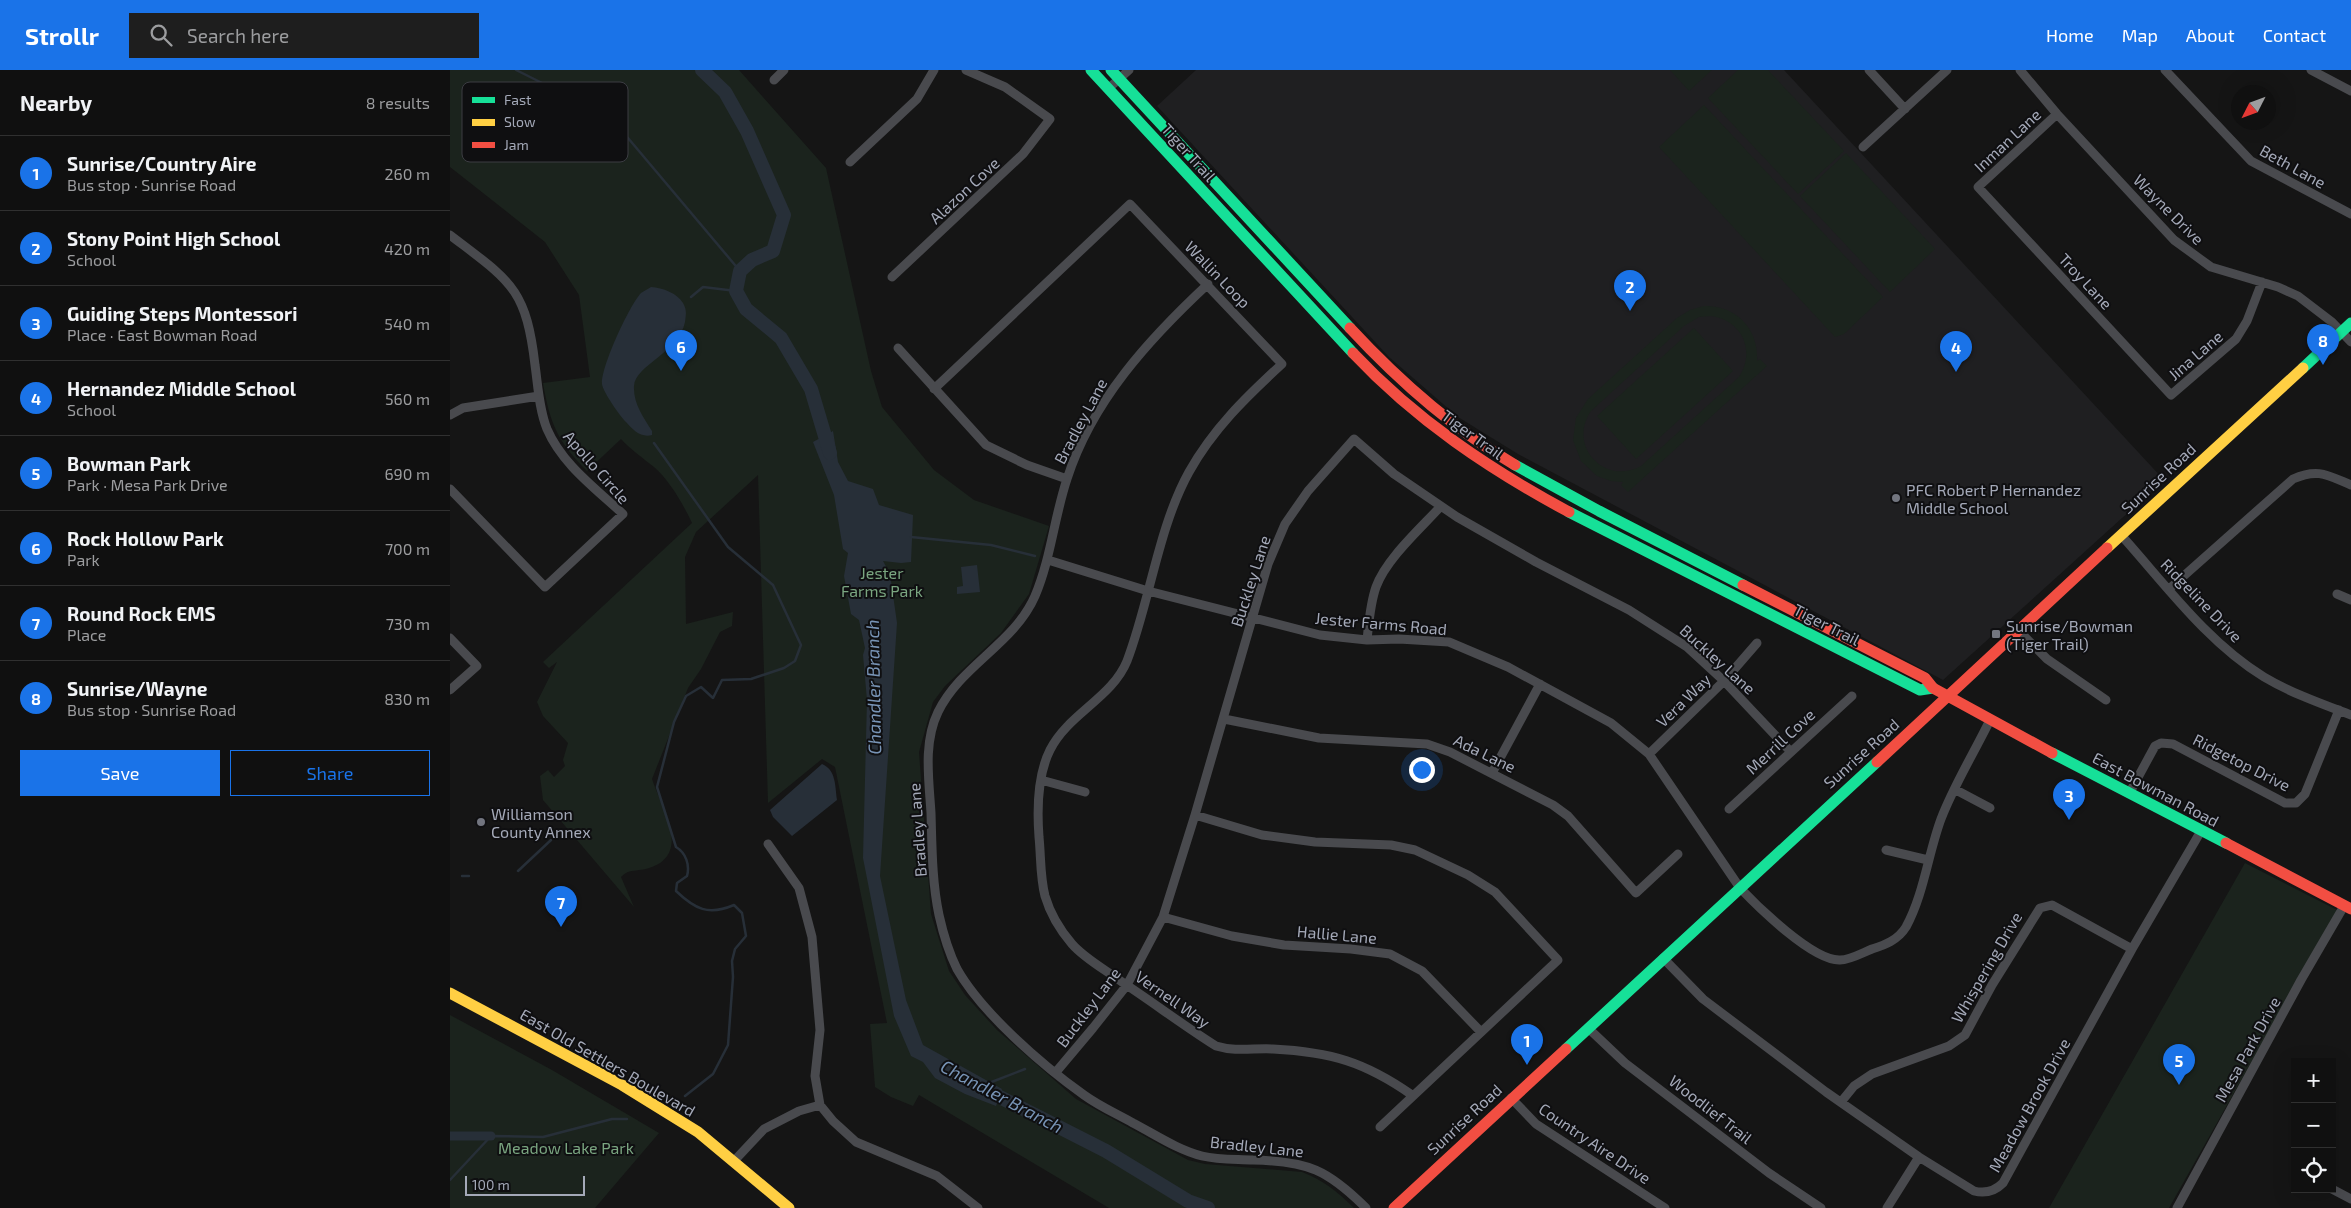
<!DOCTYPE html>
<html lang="en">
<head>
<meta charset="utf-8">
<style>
  :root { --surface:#101010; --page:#1e1e1e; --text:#f1f3f6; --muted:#9c9d9f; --line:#303030; --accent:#1a73e8 }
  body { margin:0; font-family:"Exo 2",sans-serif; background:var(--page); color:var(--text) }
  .controls { position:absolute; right:15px; bottom:15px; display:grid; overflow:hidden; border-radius:0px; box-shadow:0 5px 20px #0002 }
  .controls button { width:45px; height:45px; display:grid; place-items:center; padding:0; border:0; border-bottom:1px solid var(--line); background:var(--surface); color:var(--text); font:25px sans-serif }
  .compass { position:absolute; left:1781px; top:15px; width:45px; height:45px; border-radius:50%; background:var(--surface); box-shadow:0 5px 20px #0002; rotate:228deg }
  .scale { position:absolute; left:15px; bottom:12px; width:120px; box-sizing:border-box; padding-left:5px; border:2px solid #a4a9b8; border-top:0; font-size:14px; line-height:18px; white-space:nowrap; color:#a4a9b8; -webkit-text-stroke:4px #0f0f11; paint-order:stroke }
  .you { position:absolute; left:971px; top:699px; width:18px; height:18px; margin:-12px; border:4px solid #fff; border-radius:50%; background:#1a73e8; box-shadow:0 0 0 8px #1a73e833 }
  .badge { display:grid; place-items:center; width:32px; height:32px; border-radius:50%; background:var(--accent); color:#fff; font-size:16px; font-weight:700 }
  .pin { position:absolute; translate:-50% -41px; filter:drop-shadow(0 1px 2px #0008) }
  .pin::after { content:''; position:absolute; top:26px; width:18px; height:15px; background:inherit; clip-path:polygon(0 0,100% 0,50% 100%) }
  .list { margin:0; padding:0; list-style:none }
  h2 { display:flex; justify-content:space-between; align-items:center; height:65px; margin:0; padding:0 20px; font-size:21px }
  h2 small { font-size:16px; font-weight:400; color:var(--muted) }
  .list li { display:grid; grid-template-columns:32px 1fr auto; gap:15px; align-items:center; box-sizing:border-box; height:75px; padding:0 20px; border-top:1px solid var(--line) }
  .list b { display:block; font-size:19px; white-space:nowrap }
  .list p { margin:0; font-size:16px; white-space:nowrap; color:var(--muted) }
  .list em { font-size:16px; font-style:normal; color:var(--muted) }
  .actions { display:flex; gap:10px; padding:15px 20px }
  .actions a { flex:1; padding:11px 0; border:1px solid var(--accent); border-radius:0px; text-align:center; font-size:18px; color:var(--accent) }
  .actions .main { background:var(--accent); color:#fff }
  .icon { flex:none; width:28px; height:28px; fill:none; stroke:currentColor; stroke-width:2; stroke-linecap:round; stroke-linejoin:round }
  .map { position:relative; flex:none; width:1901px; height:1138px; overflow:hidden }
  header { display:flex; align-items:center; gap:30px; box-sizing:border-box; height:70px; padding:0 25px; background:var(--accent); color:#fff }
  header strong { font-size:24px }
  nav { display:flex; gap:28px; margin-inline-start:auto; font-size:18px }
  .search { width:350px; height:45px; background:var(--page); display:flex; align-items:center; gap:12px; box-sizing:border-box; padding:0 18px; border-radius:0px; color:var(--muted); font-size:19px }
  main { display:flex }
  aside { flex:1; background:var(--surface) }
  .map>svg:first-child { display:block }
</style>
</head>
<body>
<header>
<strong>Strollr</strong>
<div class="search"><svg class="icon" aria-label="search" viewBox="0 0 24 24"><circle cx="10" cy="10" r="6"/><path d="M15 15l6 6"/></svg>Search here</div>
<nav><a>Home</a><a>Map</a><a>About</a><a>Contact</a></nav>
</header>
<main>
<aside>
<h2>Nearby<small>8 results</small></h2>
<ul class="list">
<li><span class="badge">1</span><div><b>Sunrise/Country Aire</b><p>Bus stop · Sunrise Road</p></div><em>260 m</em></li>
<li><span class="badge">2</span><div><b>Stony Point High School</b><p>School</p></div><em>420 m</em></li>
<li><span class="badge">3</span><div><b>Guiding Steps Montessori</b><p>Place · East Bowman Road</p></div><em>540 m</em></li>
<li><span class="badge">4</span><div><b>Hernandez Middle School</b><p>School</p></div><em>560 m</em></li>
<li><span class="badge">5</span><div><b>Bowman Park</b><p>Park · Mesa Park Drive</p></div><em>690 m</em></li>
<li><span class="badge">6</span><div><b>Rock Hollow Park</b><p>Park</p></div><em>700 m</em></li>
<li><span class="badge">7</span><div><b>Round Rock EMS</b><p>Place</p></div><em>730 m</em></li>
<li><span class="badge">8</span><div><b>Sunrise/Wayne</b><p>Bus stop · Sunrise Road</p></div><em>830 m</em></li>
</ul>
<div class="actions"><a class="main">Save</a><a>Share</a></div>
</aside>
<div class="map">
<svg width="1901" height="1138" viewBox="0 0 1901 1138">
  <rect width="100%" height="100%" fill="#151515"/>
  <path fill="#1f1f21" d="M746 0H1334L1714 410 1493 610 1068 384 1008 347 939 287 707 36Z"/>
  <path fill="#1b231d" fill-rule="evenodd" d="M0 0H289L376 98 421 301 432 337 484 400 524 430 599 456 579 524 551 563 495 616 483 632 469 682 481 844 499 901 515 925 547 960 626 1029 738 1090 755 1094 852 1102C873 1110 888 1122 904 1138H659L469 1025 463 1036 441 1027 425 1017 420 954 437 953 385 697 372 689 318 733 308 405 246 462 235 487 236 554 283 542 282 556 270 562 251 599 238 618 202 709C211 737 243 784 199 798 188 802 179 798 171 807L184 837 93 730 90 706 98 700 104 707 115 696 113 690 118 673 93 646 87 632 107 592 99 598 93 592 242 453C233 434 220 411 204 397 193 388 181 380 171 369L137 401C108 372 100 354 93 313L140 307 129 225 95 172 0 97Z
    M1220 0H1262L1239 21Z
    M1288 0H1318L1394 81 1348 124 1258 28Z
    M1254 35 1433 227 1394 264 1385 267 1209 77Z
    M1396 83 1485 179 1440 222 1350 126Z
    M1254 236C1286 235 1309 259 1307 291L1310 289 1317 296 1178 422 1171 415 1173 412 1161 411 1147 406 1131 391 1123 370 1126 348 1138 329 1227 248 1240 240ZM1261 246C1292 250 1306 281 1289 307L1191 396C1155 416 1117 376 1141 341L1234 256 1249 247Z
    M1244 258 1283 301 1186 389 1147 346Z
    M1795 793 1887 840 1719 1138H1599Z
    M0 945 102 1000 209 1063 145 1138H0Z"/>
  <path fill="#272f38" d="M201 217C213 218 227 223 233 233 237 240 236 244 235 252 229 283 185 295 184 316 183 333 193 347 202 361V365C191 368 183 360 176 352 170 346 153 322 152 314 151 297 179 236 191 223 194 221 198 219 201 217Z
    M383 361 388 392 398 411 423 419 429 435 463 445 461 492 451 493 433 491 440 504 447 553 430 806 456 930 473 975 552 1019 546 1036 515 1024 485 1008 473 992 461 986 444 946 413 788 417 630 413 585 415 578 409 550 401 544 394 506 398 483 393 479 384 425 363 372Z
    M527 495 530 522 507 524V517L513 516 511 497Z
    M372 694C386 700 385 715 387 730L342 766 323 747 320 740Z"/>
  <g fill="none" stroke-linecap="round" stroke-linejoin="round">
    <path stroke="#272f38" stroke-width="2.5" d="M66 0 104 19 178 68 290 201
      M241 227 253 217 286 221
      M204 373 278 477 323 515 351 575 345 591 334 598 301 609 272 610 263 628 251 617 236 626 224 652 207 717 226 777C236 783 240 795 237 806L227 813 226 821C245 839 258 846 284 835L292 843 296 866 285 879 282 891 283 907 278 975 263 1004 235 1026
      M461 467 541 475 585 486
      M68 801 101 770
      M12 806H19
      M539 1013 575 999
      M0 1110 41 1066 93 1067 162 1049H177"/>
    <path stroke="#272f38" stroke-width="9" d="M0 1066H41"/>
    <path stroke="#272f38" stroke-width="14" d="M252 0 275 22 297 61 334 145 323 181 302 190 290 201 286 221 296 239 331 268 361 319 380 383
      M534 1019 656 1081 738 1131 758 1138"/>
    <path stroke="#494a4e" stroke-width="9" d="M1419 0 1455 39
      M1570 0 1607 44 1724 170 1761 197 1828 217 1848 226 1882 252 1901 272
      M1715 0 1801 91 1901 144
      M1861 0 1901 21
      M324 10 334 0
      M659 18 679 0
      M1607 44 1528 117 1721 325 1786 269 1797 251 1812 212
      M1413 77 1497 0
      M400 92 467 29 484 0
      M0 165C60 211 76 217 85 295 88 316 89 339 97 359 112 394 145 418 173 444L95 517 0 419
      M442 207 573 84 600 49 555 17 516 0
      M758 214C699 269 642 331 617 409 604 448 601 488 585 526 564 574 511 595 488 642 473 673 479 710 481 743 482 777 482 812 489 845 493 863 499 883 507 899 532 943 592 995 634 1025 649 1036 667 1044 683 1053 706 1065 728 1080 752 1086 769 1090 786 1089 803 1090 858 1091 878 1100 916 1138
      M448 278 536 375 577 395 617 409
      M484 319 680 134 832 294C796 327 763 359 739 402 708 458 700 531 677 591 662 628 618 644 600 680 588 704 587 740 589 767 591 786 590 807 595 826 600 843 610 860 622 874 635 889 656 900 672 912 704 933 734 956 766 976 786 982 803 978 823 979 881 982 915 992 962 1025
      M0 345 13 338 89 326
      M1671 465C1715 514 1757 572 1814 607 1841 623 1872 634 1901 645
      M598 490 698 521 870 565 917 570 949 569 999 572 1058 597 1161 653 1199 684 1290 818C1308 837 1363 891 1390 890 1400 890 1412 883 1422 879 1435 875 1448 870 1456 857 1474 824 1478 784 1491 749 1504 715 1524 683 1540 650
      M1719 519 1843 409C1868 398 1877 405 1901 415
      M1887 524 1901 530
      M1568 560 1597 589 1656 630
      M0 568 27 596 0 620
      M917 570C919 552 920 534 926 517 936 489 971 458 991 436
      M774 649 869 668 977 674 1000 682 1103 735 1118 746 1186 823 1228 784
      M1199 684 1274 611 1307 573
      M1042 703 1090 614
      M591 710 635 722
      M1506 720 1540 738
      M1680 722 1705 676 1711 673 1723 674 1835 733H1846L1855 724 1889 640
      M1279 739 1402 626
      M745 745 812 765 865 772 941 775 965 780 1018 805 1045 822 1108 890 930 1057
      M318 774 349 818 362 867 370 960 365 1006 370 1035
      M1436 780 1478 790
      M713 847 782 866 834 875 901 879 940 884 972 901 1031 962
      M1213 888 1253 929 1376 1022 1469 1087 1524 1121C1536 1124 1545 1121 1553 1113L1682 879 1751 761
      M1138 958 1175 993 1319 1103 1371 1138
      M606 1002 643 958 677 915 713 847 745 745 818 494 835 454 858 421 904 369 944 404 1007 447 1086 492 1179 540 1237 577 1274 611 1341 682
      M1061 1028 1086 1054 1215 1138
      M1391 1032 1404 1016 1422 1004 1499 976 1515 965 1542 915 1590 838 1602 835 1682 879
      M284 1091 314 1059 349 1041 370 1035 383 1051 406 1072 487 1106 528 1138
      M1882 1119 1901 1129
      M1437 1138 1469 1087
      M1727 1138 1851 910 1894 836"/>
    <path stroke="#16e098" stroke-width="11" d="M641 0 903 283
      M661 0 900 258
      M1853 298 1901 253
      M1065 395 1149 441 1293 515
      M1119 442 1470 620 1483 618
      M1602 683 1776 773
      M1116 979 1427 692"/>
    <path stroke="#ffcf43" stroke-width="11" d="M1657 478 1853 298
      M0 923 172 1015 248 1062 339 1138"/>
    <path stroke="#f24e42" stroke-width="11" d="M900 258C949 311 1002 358 1065 395
      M903 283C966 350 1039 399 1119 442
      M1293 515 1475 608 1483 618 1602 683
      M1427 692 1657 478
      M1776 773 1901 839
      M944 1138 1116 979"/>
  </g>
  <g fill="#72757f" stroke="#0f0f11" stroke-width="2">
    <circle cx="1446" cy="428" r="5"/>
    <rect x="1541" y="559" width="10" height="10" rx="2.5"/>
    <circle cx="31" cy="752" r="5"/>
  </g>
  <g text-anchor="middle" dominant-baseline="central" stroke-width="4" stroke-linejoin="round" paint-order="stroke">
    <g font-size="16" fill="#a4a9b8" stroke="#0f0f11">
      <text transform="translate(1557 70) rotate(-43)">Inman Lane</text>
      <text transform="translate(739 82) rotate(48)">Tiger Trail</text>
      <text transform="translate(1843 96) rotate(29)">Beth Lane</text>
      <text transform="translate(514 120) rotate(-43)">Alazon Cove</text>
      <text transform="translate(1719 139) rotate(45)">Wayne Drive</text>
      <text transform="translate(768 204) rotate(46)">Wallin Loop</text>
      <text transform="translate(1636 211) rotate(47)">Troy Lane</text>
      <text transform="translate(1745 285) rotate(-41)">Jina Lane</text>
      <text transform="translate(630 351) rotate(-62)">Bradley Lane</text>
      <text transform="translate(1023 364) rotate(36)">Tiger Trail</text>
      <text transform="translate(147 397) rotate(49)">Apollo Circle</text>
      <text transform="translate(1708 408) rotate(-43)">Sunrise Road</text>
      <text transform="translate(800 511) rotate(-72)">Buckley Lane</text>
      <text transform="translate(1752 530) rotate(46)">Ridgeline Drive</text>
      <text transform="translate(931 553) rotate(5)">Jester Farms Road</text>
      <text transform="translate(1377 554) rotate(27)">Tiger Trail</text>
      <text transform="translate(1268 589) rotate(42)">Buckley Lane</text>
      <text transform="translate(1233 630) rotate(-44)">Vera Way</text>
      <text transform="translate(1330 671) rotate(-43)">Merrill Cove</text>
      <text transform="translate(1035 683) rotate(26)">Ada Lane</text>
      <text transform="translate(1411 683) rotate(-42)">Sunrise Road</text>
      <text transform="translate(1792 692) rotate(27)">Ridgetop Drive</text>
      <text transform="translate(1706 719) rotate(28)">East Bowman Road</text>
      <text transform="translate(467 760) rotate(-94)">Bradley Lane</text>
      <text transform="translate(887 864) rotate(5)">Hallie Lane</text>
      <text transform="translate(1536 897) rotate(-60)">Whispering Drive</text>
      <text transform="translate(723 929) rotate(35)">Vernell Way</text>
      <text transform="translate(638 937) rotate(-53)">Buckley Lane</text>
      <text transform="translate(1797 979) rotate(-61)">Mesa Park Drive</text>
      <text transform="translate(158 992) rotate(30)">East Old Settlers Boulevard</text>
      <text transform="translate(1579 1035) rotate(-61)">Meadow Brook Drive</text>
      <text transform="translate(1261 1039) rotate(38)">Woodlief Trail</text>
      <text transform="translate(1014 1049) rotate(-43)">Sunrise Road</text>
      <text transform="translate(1145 1073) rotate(34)">Country Aire Drive</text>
      <text transform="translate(807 1076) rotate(6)">Bradley Lane</text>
    </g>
    <g font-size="16" fill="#a4a9b8" stroke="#0f0f11" text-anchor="start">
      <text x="1456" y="419">PFC Robert P Hernandez<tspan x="1456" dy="18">Middle School</tspan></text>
      <text x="1556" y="555">Sunrise/Bowman<tspan x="1556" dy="18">(Tiger Trail)</tspan></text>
      <text x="41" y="743">Williamson<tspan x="41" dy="18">County Annex</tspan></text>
    </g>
    <g font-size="16" fill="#7aa580" stroke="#0f0f11">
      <text x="432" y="502">Jester<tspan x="432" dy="18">Farms Park</tspan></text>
      <text x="116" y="1077">Meadow Lake Park</text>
    </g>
    <g font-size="18" font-style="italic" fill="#7894b6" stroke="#0f0f11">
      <text transform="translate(423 617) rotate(-91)">Chandler Branch</text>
      <text transform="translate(552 1026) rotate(28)">Chandler Branch</text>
    </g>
  </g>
  <rect x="12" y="12" width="166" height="80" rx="8" fill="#0f0f11" stroke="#3c3d43" stroke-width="1"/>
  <rect x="22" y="27" width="23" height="6" fill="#16e098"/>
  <rect x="22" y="49" width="23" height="7" fill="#ffcf43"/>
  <rect x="22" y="72" width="23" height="6" fill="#f24e42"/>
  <g font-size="14" fill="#a4a9b8">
    <text x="54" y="35">Fast</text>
    <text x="54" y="57">Slow</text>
    <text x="54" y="80">Jam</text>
  </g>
</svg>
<div class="controls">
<button>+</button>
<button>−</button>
<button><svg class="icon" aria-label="locate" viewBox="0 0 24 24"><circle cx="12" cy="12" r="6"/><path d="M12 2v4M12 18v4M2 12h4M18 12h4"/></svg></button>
</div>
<svg class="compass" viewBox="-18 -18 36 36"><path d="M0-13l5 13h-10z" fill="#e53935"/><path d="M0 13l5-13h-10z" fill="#9c9d9f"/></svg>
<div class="scale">100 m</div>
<div class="you"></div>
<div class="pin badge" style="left:1077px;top:995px">1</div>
<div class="pin badge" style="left:1180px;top:241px">2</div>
<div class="pin badge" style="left:1619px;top:750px">3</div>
<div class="pin badge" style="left:1506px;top:302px">4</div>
<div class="pin badge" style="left:1729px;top:1015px">5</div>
<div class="pin badge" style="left:231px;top:301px">6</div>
<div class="pin badge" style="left:111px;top:857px">7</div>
<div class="pin badge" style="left:1873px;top:295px">8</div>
</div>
</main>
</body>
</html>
